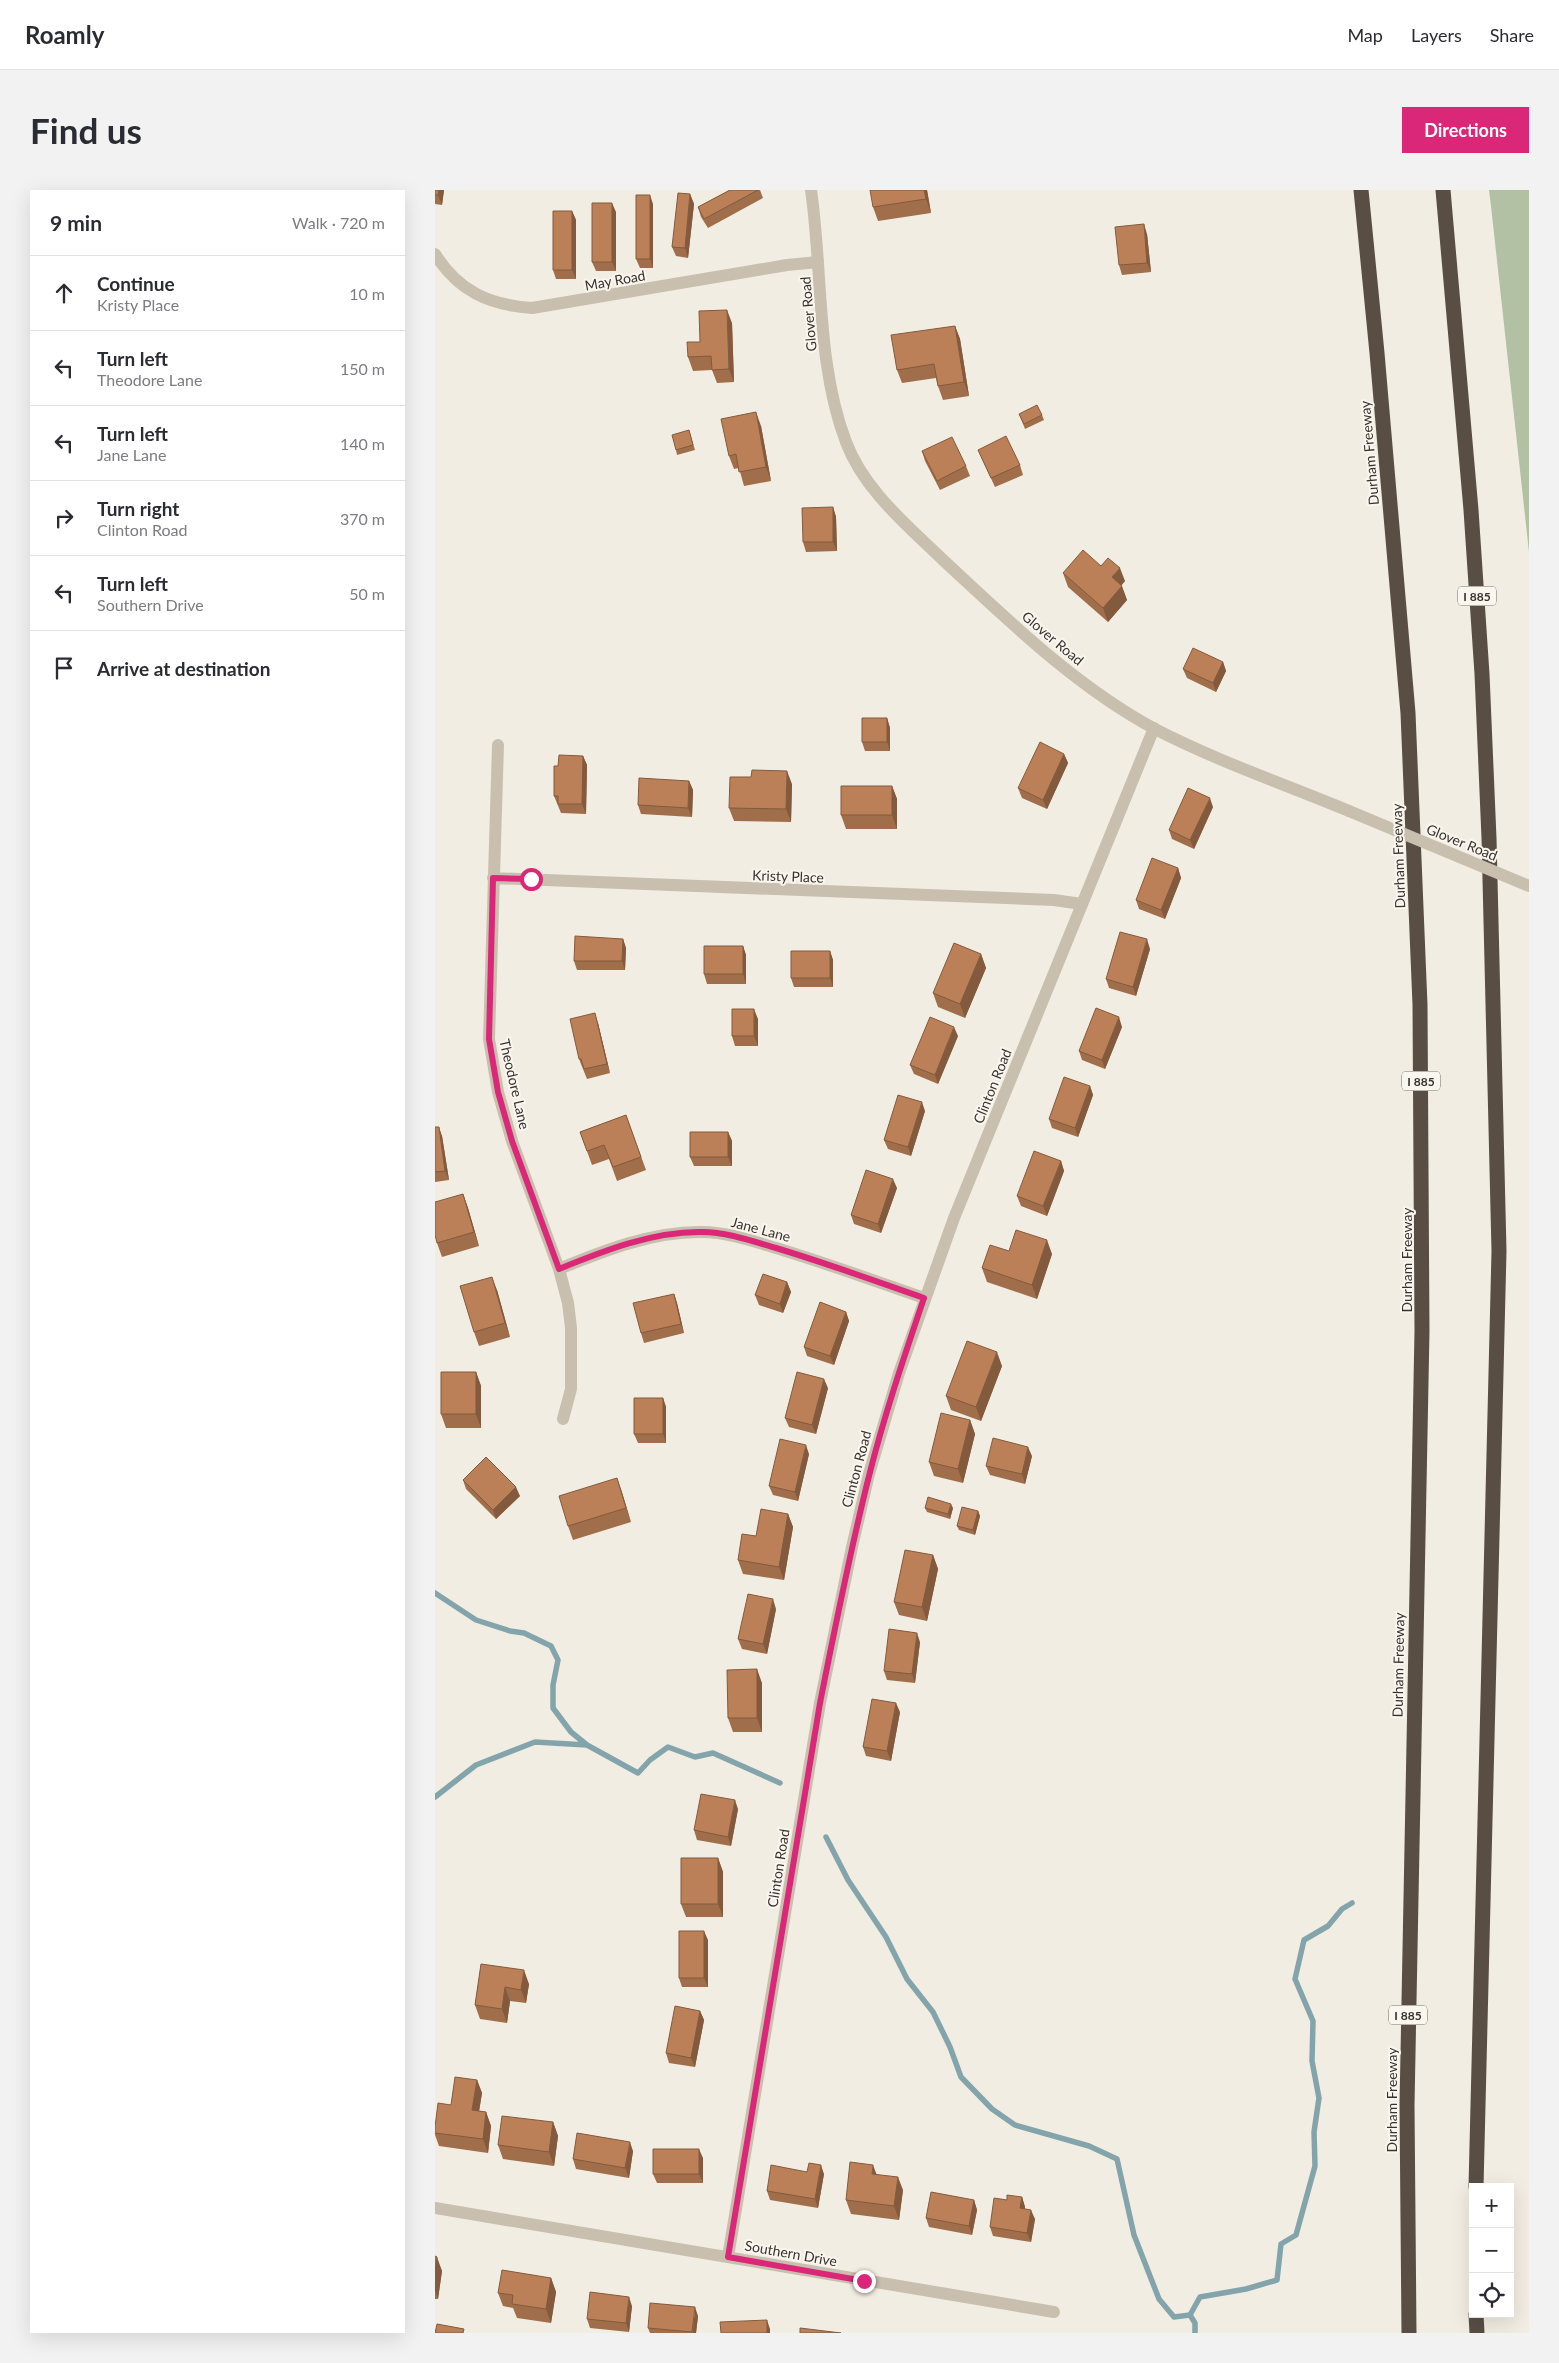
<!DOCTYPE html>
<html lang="en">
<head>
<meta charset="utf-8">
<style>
  :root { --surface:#fff; --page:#f2f2f3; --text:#2b2b33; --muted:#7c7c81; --line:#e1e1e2; --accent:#db2777 }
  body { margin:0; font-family:Lato,sans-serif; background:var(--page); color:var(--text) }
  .controls { position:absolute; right:15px; bottom:15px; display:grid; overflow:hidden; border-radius:0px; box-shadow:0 5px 20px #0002 }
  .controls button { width:45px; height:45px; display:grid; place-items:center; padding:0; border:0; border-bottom:1px solid var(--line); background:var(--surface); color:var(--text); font:25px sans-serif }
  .stop { position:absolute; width:15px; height:15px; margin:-11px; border:4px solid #db2777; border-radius:50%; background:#fff }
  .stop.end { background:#db2777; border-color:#fff; box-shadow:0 1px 5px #0008 }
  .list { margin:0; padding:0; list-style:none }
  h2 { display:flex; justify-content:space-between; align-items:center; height:65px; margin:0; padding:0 20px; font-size:21px }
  h2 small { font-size:16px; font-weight:400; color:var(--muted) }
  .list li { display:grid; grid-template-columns:32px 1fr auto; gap:15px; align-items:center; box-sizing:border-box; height:75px; padding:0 20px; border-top:1px solid var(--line) }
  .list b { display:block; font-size:19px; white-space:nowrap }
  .list p { margin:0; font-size:16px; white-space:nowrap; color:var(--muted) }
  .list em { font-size:16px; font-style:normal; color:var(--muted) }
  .icon { flex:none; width:28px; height:28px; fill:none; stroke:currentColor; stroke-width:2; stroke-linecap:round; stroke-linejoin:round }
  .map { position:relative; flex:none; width:1094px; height:2143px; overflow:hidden; border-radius:0px }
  header { display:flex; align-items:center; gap:30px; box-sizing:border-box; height:70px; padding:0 25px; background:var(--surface); border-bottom:1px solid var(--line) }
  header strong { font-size:24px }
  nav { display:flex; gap:28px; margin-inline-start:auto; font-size:18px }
  .intro { display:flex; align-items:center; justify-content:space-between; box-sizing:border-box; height:120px; padding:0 30px }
  h1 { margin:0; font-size:35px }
  .button { padding:12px 22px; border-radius:0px; background:var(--accent); color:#fff; font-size:18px; font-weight:700 }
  main { display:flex; gap:30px; padding:0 30px }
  aside { flex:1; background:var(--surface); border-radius:0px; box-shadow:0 5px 20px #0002 }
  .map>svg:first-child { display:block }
</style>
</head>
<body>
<header>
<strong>Roamly</strong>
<nav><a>Map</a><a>Layers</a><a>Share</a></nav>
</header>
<div class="intro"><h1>Find us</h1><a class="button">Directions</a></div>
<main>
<aside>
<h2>9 min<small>Walk · 720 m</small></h2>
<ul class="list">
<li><svg class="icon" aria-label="ahead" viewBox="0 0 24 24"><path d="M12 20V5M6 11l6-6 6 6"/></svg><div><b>Continue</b><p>Kristy Place</p></div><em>10 m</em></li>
<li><svg class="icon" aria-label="left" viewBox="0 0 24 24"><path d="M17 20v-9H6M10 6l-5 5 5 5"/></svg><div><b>Turn left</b><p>Theodore Lane</p></div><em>150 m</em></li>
<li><svg class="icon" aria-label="left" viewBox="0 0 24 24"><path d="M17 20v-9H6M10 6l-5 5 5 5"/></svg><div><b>Turn left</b><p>Jane Lane</p></div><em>140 m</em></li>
<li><svg class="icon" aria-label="right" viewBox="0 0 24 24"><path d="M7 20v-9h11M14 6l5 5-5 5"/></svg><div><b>Turn right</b><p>Clinton Road</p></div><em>370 m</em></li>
<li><svg class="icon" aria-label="left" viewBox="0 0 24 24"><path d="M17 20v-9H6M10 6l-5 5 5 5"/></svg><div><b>Turn left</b><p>Southern Drive</p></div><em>50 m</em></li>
<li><svg class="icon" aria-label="arrive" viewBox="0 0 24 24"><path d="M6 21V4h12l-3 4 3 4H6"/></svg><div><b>Arrive at destination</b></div></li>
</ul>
</aside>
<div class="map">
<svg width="1094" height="2143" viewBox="0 0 1094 2143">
  <rect width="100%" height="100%" fill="#f2ede2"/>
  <path fill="#b2c0a3" d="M1054 0H1094V362L1056 16Z"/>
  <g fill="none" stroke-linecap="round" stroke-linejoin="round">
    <path stroke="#84a4ac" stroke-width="5.5" d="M0 1403 41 1430 75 1441 89 1443 116 1456 123 1470 118 1495V1518L136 1542 152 1555 203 1583 215 1570 233 1557 260 1567 278 1563 345 1593
      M0 1607 41 1575 100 1552 152 1555
      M391 1647 413 1690 451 1747 472 1789 498 1822 515 1857 526 1887 557 1919 580 1935 654 1956 682 1969 699 2045 724 2109 739 2127 755 2125
      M755 2125 765 2107 811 2099 842 2090 846 2054 861 2045 880 1976 879 1942 884 1908 877 1871 878 1831 860 1789 869 1750 893 1736 907 1719 917 1713
      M755 2125 760 2133V2143"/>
    <path stroke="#c9bfaf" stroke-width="12" d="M0 64C23 101 54 115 97 118L352 75 383 72
      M63 555 54 849 63 902 77 951 124 1079 133 1113 136 1138V1199L128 1229
      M58 688 619 710 647 714
      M124 1079C168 1061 218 1041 267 1042 292 1042 318 1051 341 1058 391 1073 440 1091 489 1108
      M0 2018 619 2122
      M293 2067 385 1513 417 1357 434 1284 464 1183 519 1028 719 538"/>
    <path stroke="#c9bfaf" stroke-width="12" d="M376 0C388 83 381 173 411 252 429 300 472 335 507 369 573 430 640 496 720 539 782 571 849 594 914 621"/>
    <path stroke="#594e44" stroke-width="15" d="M926 0 942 163 973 523 985 815 987 1141 972 1915 974 2143
      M1008 0 1036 320 1047 484 1054 648 1064 1061 1041 1997
      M1041 2124 1042 2143"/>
    <path stroke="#c9bfaf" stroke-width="12" d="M914 621 1094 696"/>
  </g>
  <path fill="#a16e4b" d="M0 0H9L7 15 0 14Z
    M295 0H325L328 8 273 38 266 27 263 17Z
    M492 0 496 23 443 31 438 17Z
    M255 4 259 14 253 68 241 66 237 57Z
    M218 14V78H205L201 69Z
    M137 21 141 30V89H121L118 80Z
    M181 22V81H161L157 72Z
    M712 44 716 82 687 85 684 75Z
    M297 133 299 192 282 193 277 180 258 181 253 167 265 152Z
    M520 136 525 149 534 206 508 210 503 196 501 188 467 193 462 180Z
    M584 224 607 225 609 230 590 239Z
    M326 236 336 291 309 296 304 278 299 279 294 266Z
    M254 240 260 260 242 265 241 260Z
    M543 260 585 275 588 285 560 297 547 269Z
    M487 261 531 276 535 286 505 300 490 271Z
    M398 317 401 327 402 361 371 362 368 352Z
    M666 376 690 391 686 395 692 410 673 432 633 397 628 383Z
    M788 472 791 481 781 502 752 488 748 479Z
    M452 528 455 538V561H430L427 552Z
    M629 564 633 573 612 619 587 608 583 598Z
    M148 566 152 575 151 624 126 623 119 606 123 576Z
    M254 591 258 600 257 627 206 624 203 615Z
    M357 594 356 632 299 631 294 618Z
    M457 596 462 609V639H411L406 625Z
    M778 617 759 659 737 649 734 640Z
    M743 678 746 688 730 729 704 719 701 710Z
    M188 749 191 758 190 780H142L139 771Z
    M308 756 311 765V794H272L269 784Z
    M715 759 701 806 674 798 671 789Z
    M395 761 398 770V797H359L356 788Z
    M546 764 551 778 530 828 503 817 498 803Z
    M323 829V856H300L297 846Z
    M163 833 175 883 152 889 144 869Z
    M687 837 670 879 647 870 644 861Z
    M523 846 503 894 479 884 475 875Z
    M655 896 658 905 643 947 617 938 614 929Z
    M490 921 476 966 453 959 449 950Z
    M191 925 211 980 182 991 174 969 157 975 145 942Z
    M0 937 7 946 14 990 0 992Z
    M293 942 297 951V976H259L255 967Z
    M626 971 629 981 612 1026 586 1016 582 1006Z
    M462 998 446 1043 419 1034 416 1025Z
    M28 1004 33 1018 44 1056 7 1067 2 1053Z
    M574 1061 617 1064 602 1109 552 1092 547 1078Z
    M352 1092 356 1102 348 1123 324 1115 320 1105Z
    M62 1100 75 1147 44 1156 39 1142Z
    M239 1104 242 1113 249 1143 209 1153 206 1143Z
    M411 1122 414 1131 399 1175 372 1166 369 1157Z
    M567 1176 546 1231 516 1220 511 1206Z
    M41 1182 46 1196V1238H11L6 1224Z
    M393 1198 381 1244 354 1237 350 1228Z
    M228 1208 231 1217V1253H203L199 1244Z
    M535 1230 540 1244 528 1293 499 1286 494 1272Z
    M374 1264 363 1311 338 1305 334 1296Z
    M597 1266 590 1294 555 1285 551 1276Z
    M182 1288 196 1332 138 1350 133 1336Z
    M28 1290 85 1306 61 1329 31 1299Z
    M490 1318H518L515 1329 492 1322Z
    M543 1321 545 1326 540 1345 524 1340 522 1336Z
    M353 1324 358 1337 349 1390 308 1384 303 1370 321 1346Z
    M498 1365 503 1379 492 1431 464 1425 459 1412Z
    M341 1419 332 1464 307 1459 303 1449Z
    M485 1452 480 1493 452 1490 449 1481Z
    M327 1493V1542H298L293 1528Z
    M465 1522 456 1571 431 1566 428 1557Z
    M303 1619 296 1656 262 1650 259 1640Z
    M283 1668 288 1682V1727H251L246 1714Z
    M273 1750V1797H247L244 1788Z
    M46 1774 94 1794 91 1813 75 1811 72 1833 45 1829 40 1815Z
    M265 1821 269 1830 260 1877 234 1873 231 1863Z
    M42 1890 47 1903 44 1921 51 1922 56 1936 53 1963 4 1956 0 1945V1937L16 1915Z
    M118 1932 123 1946 119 1976 68 1969 63 1955Z
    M198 1961 194 1988 141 1979 138 1969Z
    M268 1968V1993H222L218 1984Z
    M372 1982 389 1984 383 2018 335 2010 332 2001Z
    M442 1984 468 2000 464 2030 416 2024 411 2010Z
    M587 2007 590 2017V2019L600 2029 596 2052 558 2046 555 2037 572 2010Z
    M539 2010 542 2020 537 2045 494 2037 491 2028Z
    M0 2066 7 2081 3 2109H0Z
    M116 2088 121 2102 116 2133 82 2128 78 2118 68 2116 63 2103Z
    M197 2116 194 2142 155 2138 152 2129Z
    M263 2126 261 2143H215L213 2138Z"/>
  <path fill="#835a3d" d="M4 0H9L7 15 3 5Z
    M489 0H492L496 23 491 9Z
    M255 4 259 14 253 68 250 58Z
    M215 5 218 14V78L215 69Z
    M177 13 181 22V81L177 72Z
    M137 21 141 30V89L137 80Z
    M709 34 712 44 716 82 712 73Z
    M292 120 297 133 299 192 294 179Z
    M520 136 525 149 534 206 529 192Z
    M321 222 326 236 336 291 331 277Z
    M398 317 401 327 402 361 398 352Z
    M685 378 690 391 682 401 677 387Z
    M687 396 692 410 673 432 668 418Z
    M788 472 791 481 781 502 778 493Z
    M452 528 455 538V561L452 552Z
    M629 564 633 573 612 619 608 610Z
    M148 566 152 575 151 624 147 614Z
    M352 581 357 594 356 632 351 619Z
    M254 591 258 600 257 627 253 618Z
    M457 596 462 609V639L457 625Z
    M775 608 778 617 759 659 755 650Z
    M743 678 746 688 730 729 726 720Z
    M188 749 191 758 190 780 187 771Z
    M712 749 715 759 701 806 698 797Z
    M308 756 311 765V794L308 784Z
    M395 761 398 770V797L395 788Z
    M546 764 551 778 530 828 525 814Z
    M319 819 323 829V856L319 846Z
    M160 823 163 833 175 883 172 874Z
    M684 827 687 837 670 879 667 870Z
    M519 837 523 846 503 894 500 885Z
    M655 896 658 905 643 947 640 938Z
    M487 912 490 921 476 966 473 957Z
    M4 937 7 946 14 990 10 981Z
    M293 942 297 951V976L293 967Z
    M626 971 629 981 612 1026 608 1016Z
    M458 989 462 998 446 1043 443 1034Z
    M28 1004 33 1018 44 1056 39 1042Z
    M612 1050 617 1064 602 1109 597 1095Z
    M57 1087 62 1100 75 1147 70 1133Z
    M352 1092 356 1102 348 1123 345 1114Z
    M239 1104 242 1113 249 1143 246 1134Z
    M411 1122 414 1131 399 1175 395 1166Z
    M562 1162 567 1176 546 1231 541 1217Z
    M41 1182 46 1196V1238L41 1224Z
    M389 1189 393 1198 381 1244 377 1235Z
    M228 1208 231 1217V1253L228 1244Z
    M535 1230 540 1244 528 1293 523 1279Z
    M371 1255 374 1264 363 1311 360 1302Z
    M593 1257 597 1266 590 1294 587 1284Z
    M182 1288 187 1302 196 1332 191 1318Z
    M81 1297 85 1306 61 1329 58 1320Z
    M516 1314 518 1318 515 1329 513 1324Z
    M543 1321 545 1326 540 1345 538 1340Z
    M353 1324 358 1337 349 1390 344 1377Z
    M498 1365 503 1379 492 1431 487 1417Z
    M338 1409 341 1419 332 1464 328 1454Z
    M482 1443 485 1452 480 1493 477 1484Z
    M322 1479 327 1493V1542L322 1528Z
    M461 1513 465 1522 456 1571 452 1561Z
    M300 1610 303 1619 296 1656 293 1647Z
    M283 1668 288 1682V1727L283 1714Z
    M269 1741 273 1750V1797L269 1788Z
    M89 1780 94 1794 91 1813 86 1800Z
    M70 1797 75 1811 72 1833 67 1819Z
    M265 1821 269 1830 260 1877 256 1868Z
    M42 1890 47 1903 42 1934 37 1920Z
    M51 1922 56 1936 53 1963 48 1949Z
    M118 1932 123 1946 119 1976 114 1962Z
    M195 1952 198 1961 194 1988 190 1978Z
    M264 1959 268 1968V1993L264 1984Z
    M386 1975 389 1984 383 2018 380 2009Z
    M438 1975 443 1988 437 1984Z
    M463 1987 468 2000 464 2030 459 2016Z
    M587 2007 590 2017 589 2027 585 2018Z
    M539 2010 542 2020 537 2045 534 2036Z
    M596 2020 600 2029 596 2052 592 2043Z
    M2 2067 7 2081 3 2109 0 2101V2082Z
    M116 2088 121 2102 116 2133 111 2119Z
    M194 2107 197 2116 194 2142 191 2133Z
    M260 2117 263 2126 261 2143H258Z
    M332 2130 335 2139V2143H332Z"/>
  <path fill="#bb8057" stroke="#835a3d" d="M0 0H4L3 5H0Z
    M295 0H323L269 29 263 17Z
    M435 0H489L491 9 438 17Z
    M243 3 255 4 250 58 237 57Z
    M201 5H215V69H201Z
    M157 13H177V72H157Z
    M118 21H137V80H118Z
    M709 34 712 73 684 75 680 37Z
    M292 120 294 179 277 180 276 166 253 167 252 152H265L264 121Z
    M520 136 529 192 503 196 499 174 462 180 456 145Z
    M602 215 607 225 589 234 584 224Z
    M321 222 331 277 304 282 301 264 294 266 286 229Z
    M254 240 258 255 241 260 237 245Z
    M571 246 585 275 556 288 543 260Z
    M517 247 531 276 502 291 487 261Z
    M398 317V352H368L367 318Z
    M648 360 666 376 673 368 685 378 677 387 687 396 668 418 628 383Z
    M758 458 788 472 778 493 748 479Z
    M427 528H452V552H427Z
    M605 552 629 564 608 610 583 598Z
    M124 565 148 566 147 614H123V606H119V576H123Z
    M317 580 352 581 351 619 294 618 295 587H316Z
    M204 588 254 591 253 618 203 615Z
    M406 596H457V625H406Z
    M753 598 775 608 755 650 734 640Z
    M717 668 743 678 726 720 701 710Z
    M685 742 712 749 698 797 671 789Z
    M140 746 188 749 187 771H139Z
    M519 753 546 764 525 814 498 803Z
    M269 756H308V784H269Z
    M356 761H395V788H356Z
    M661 818 684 827 667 870 644 861Z
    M297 819H319V846H297Z
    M160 823 172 874 149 879 146 869H144L135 829Z
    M495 827 519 837 500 885 475 875Z
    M629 887 655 896 640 938 614 929Z
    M463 905 487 912 473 957 449 950Z
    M191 925 206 967 178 977 169 955 152 961 145 942Z
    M0 937H4L10 981 0 982Z
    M255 942H293V967H255Z
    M599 961 626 971 608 1016 582 1006Z
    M431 980 458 989 443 1034 416 1025Z
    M28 1004 39 1042 2 1053 0 1045V1012Z
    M581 1040 612 1050 597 1095 547 1078 555 1055 574 1061Z
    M328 1084 352 1092 345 1114 320 1105Z
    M57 1087 70 1133 39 1142 25 1096Z
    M239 1104 246 1134 206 1143 198 1113Z
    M385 1112 411 1122 395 1166 369 1157Z
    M532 1151 562 1162 541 1217 511 1206Z
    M6 1182H41V1224H6Z
    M362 1182 389 1189 377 1235 350 1228Z
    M199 1208H228V1244H199Z
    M506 1223 535 1230 523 1279 494 1272Z
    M558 1248 593 1257 587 1284 551 1276Z
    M345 1249 371 1255 360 1302 334 1296Z
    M51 1267 81 1297 58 1320 28 1290Z
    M182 1288 191 1318 133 1336 124 1306Z
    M493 1307 516 1314 513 1324 490 1318Z
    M527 1317 543 1321 538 1340 522 1336Z
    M326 1319 353 1324 344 1377 303 1370 307 1344 321 1346Z
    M470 1360 498 1365 487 1417 459 1412Z
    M313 1404 338 1409 328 1454 303 1449Z
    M454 1439 482 1443 477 1484 449 1481Z
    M322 1479V1528H293L292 1480Z
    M437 1509 461 1513 452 1561 428 1557Z
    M266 1604 300 1610 293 1647 259 1640Z
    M246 1668H283V1714H246Z
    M244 1741H269V1788H244Z
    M46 1774 89 1780 86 1800 70 1797 67 1819 40 1815Z
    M240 1816 265 1821 256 1868 231 1863Z
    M20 1887 42 1890 37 1920 51 1922 48 1949 0 1943V1937L3 1913 16 1915Z
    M67 1926 118 1932 114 1962 63 1955Z
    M142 1943 195 1952 190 1978 138 1969Z
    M218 1959H264V1984H218Z
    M415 1972 438 1975 437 1984 463 1987 459 2016 411 2010Z
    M374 1973 386 1975 380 2009 332 2001 336 1975 372 1982Z
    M496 2002 539 2010 534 2036 491 2028Z
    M572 2005 587 2007 585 2018 596 2020 592 2043 555 2037 559 2008 572 2010Z
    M0 2066 2 2067 0 2082Z
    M67 2080 116 2088 111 2119 77 2114 78 2105 63 2103Z
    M155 2102 194 2107 191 2133 152 2129Z
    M215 2113 260 2117 257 2142 213 2138Z
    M332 2130V2143H286L285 2132Z
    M2 2134 29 2139 28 2143H0Z
    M365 2138 406 2143H365Z"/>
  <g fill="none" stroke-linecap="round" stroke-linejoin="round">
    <path stroke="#db2777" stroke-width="6" d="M96 689 58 688 54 849 63 902 77 951 124 1079C168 1061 218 1041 267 1042 292 1042 317 1051 341 1058 391 1073 440 1091 489 1108 469 1167 449 1226 434 1286 415 1361 400 1437 385 1513L293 2067 429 2091"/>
  </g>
  <g text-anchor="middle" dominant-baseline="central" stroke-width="4" stroke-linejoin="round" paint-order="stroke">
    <g fill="#f9f6ef" stroke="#736d66" stroke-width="1">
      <rect x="1023" y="396.5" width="38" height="19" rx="4"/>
      <rect x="967" y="881.5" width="38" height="19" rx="4"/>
      <rect x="954" y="1815.5" width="38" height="19" rx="4"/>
    </g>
    <g font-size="12" font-weight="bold" fill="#39322c">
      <text x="1042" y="406">I 885</text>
      <text x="986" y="891">I 885</text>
      <text x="973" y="1825">I 885</text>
    </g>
    <g font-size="14" fill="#39322c" stroke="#f9f6ef">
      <text transform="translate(180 90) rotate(-10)">May Road</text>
      <text transform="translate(373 124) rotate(-95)">Glover Road</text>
      <text transform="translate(934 263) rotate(-95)">Durham Freeway</text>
      <text transform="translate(618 448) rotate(40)">Glover Road</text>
      <text transform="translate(1027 652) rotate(22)">Glover Road</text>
      <text transform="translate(963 666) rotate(-92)">Durham Freeway</text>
      <text transform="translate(353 686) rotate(2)">Kristy Place</text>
      <text transform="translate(80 894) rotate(77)">Theodore Lane</text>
      <text transform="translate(557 896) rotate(-68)">Clinton Road</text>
      <text transform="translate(326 1039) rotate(15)">Jane Lane</text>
      <text transform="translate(971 1070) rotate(-90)">Durham Freeway</text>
      <text transform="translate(421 1279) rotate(-75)">Clinton Road</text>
      <text transform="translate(963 1475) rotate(-89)">Durham Freeway</text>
      <text transform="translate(343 1678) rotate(-81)">Clinton Road</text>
      <text transform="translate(956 1910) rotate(-90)">Durham Freeway</text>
      <text transform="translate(356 2063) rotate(10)">Southern Drive</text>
    </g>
  </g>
</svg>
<div class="controls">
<button>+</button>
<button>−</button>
<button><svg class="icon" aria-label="locate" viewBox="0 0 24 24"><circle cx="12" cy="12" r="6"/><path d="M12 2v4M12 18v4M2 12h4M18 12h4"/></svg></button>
</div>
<div class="stop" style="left:96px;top:689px"></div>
<div class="stop end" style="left:429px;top:2091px"></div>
</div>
</main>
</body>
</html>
